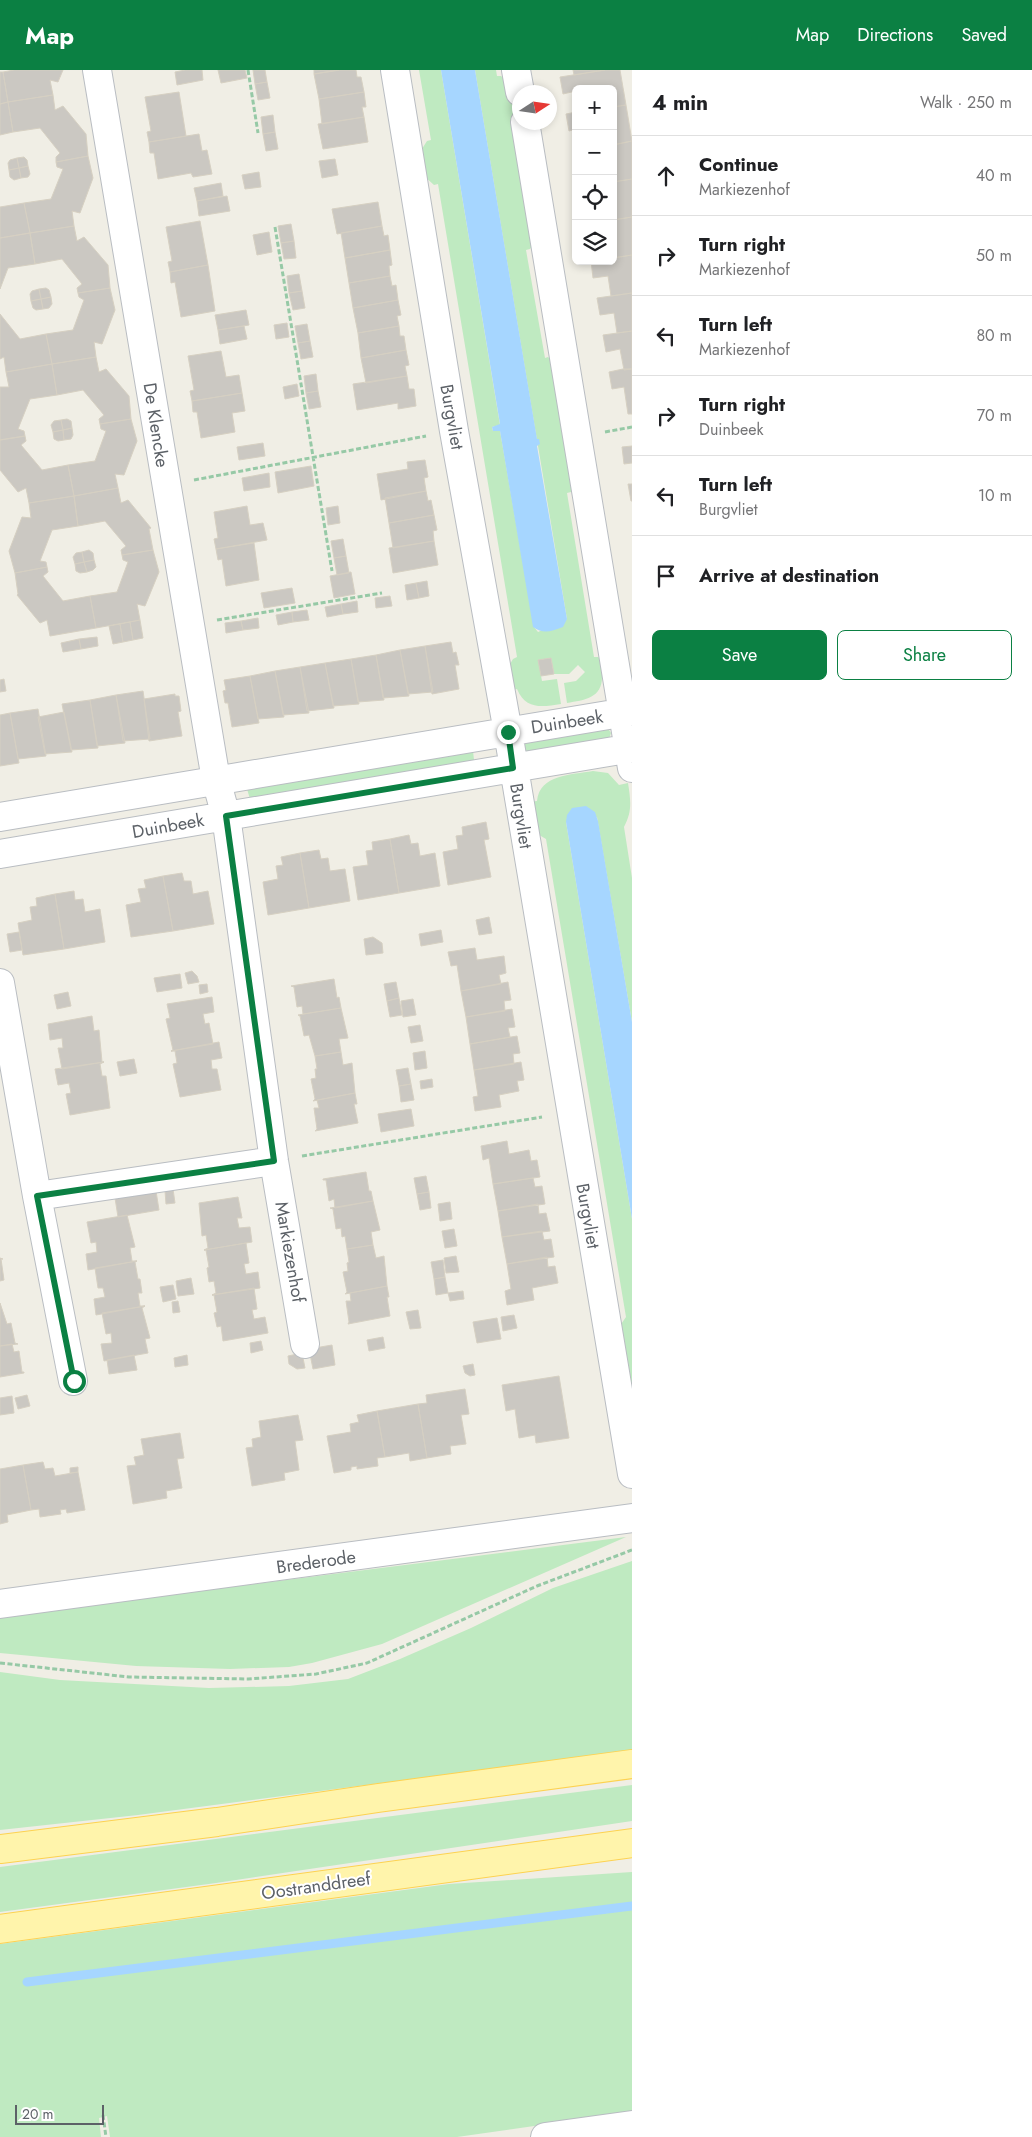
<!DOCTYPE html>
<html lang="en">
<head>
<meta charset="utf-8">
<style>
  :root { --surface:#fff; --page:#f6f6f6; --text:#202124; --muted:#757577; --line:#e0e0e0; --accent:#0b8043 }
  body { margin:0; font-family:Jost,sans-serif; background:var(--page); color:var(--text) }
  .controls { position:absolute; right:15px; top:15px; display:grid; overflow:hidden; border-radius:8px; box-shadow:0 2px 8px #0003 }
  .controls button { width:45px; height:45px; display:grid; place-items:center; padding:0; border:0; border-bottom:1px solid var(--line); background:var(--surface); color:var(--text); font:25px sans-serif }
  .compass { position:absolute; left:512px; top:15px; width:45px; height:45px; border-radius:50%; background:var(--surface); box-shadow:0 2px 8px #0003; rotate:78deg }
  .scale { position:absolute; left:15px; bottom:12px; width:89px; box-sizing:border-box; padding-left:5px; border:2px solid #5c6167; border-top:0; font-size:14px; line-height:18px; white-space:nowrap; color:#5c6167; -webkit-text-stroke:4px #fff; paint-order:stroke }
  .stop { position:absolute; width:15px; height:15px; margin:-11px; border:4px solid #0b8043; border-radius:50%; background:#fff }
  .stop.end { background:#0b8043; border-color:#fff; box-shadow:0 1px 5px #0008 }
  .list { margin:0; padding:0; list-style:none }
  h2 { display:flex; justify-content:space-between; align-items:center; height:65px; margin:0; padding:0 20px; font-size:21px }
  h2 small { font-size:16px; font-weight:400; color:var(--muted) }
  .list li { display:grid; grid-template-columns:32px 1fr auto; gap:15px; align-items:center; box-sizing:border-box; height:80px; padding:0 20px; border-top:1px solid var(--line) }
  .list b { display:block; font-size:19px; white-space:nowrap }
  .list p { margin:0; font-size:16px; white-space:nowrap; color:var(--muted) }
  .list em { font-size:16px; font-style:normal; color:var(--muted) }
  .actions { display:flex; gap:10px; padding:15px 20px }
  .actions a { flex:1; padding:11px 0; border:1px solid var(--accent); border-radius:8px; text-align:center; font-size:18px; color:var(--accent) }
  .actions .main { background:var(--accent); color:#fff }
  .icon { flex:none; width:28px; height:28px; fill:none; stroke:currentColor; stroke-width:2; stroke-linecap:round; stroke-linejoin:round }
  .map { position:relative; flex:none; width:632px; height:2067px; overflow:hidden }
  header { display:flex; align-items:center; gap:30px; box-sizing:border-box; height:70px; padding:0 25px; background:var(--accent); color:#fff }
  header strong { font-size:24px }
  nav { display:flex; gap:28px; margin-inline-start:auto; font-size:18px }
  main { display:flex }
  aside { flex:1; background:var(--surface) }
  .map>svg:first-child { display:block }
</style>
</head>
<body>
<header>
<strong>Map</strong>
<nav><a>Map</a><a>Directions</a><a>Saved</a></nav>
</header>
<main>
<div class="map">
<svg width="632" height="2067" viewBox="0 0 632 2067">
  <rect width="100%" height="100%" fill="#f0eee5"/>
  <path fill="#bfeac1" d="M419 0H441L500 355 492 357 493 361H500L534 557 538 562 567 549 475 0H496L497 6H501L512 16 538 167 530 179 526 180 545 288 548 287 559 297 577 411 571 422 567 423 594 587H598L608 595 610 604 602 605C603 628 585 630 567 633L564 613 576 611 585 602 578 595 569 604H554L551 588 538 590 542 611 557 609 561 634C542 637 526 640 517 619L509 621 506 601 513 589 517 587 438 114 434 115 423 105 420 82 427 71 431 70Z
    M607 657 611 663 609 669 528 683 524 677 526 671Z
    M473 681 474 690 471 694 250 729 247 719Z
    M593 701 608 703 619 715 628 713C631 732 632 742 624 757L632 808V952L597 747 566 752 632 1149V1355L617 1260 626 1247 546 769 534 762 528 732 537 731C540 704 571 705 593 701Z
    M626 1467 382 1574 312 1593 289 1597 230 1599 136 1596 0 1583V1546Z
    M632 1491V1680L138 1745 0 1760V1602L60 1610 209 1618 289 1616 348 1609 400 1589 471 1558 553 1518Z
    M632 1715V1751L216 1813 0 1842V1797Z
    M632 1802V2042L457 2067H110L107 2046 99 2048 101 2067H0V1874L449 1814Z"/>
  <path fill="#a6d6ff" d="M441 0H475L537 369H539L540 374 537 376 567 549 563 557C550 562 543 564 533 557L500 361H493L492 357 500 354Z
    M586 736 595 742 598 751 632 952V1149L566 752 567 745 572 738Z"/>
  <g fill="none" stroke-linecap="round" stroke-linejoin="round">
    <path stroke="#a6d6ff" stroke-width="9" d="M27 1912 632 1836"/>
  </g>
  <path fill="#cbc8c2" stroke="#d6d0c2" d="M14 0H63L58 12 50 10 53 25 8 32 3 2Z
    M185 0H202L203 10 177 15 175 2Z
    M218 0H245L247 8 221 13Z
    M253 0H265L267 12 255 14Z
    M314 0H339L314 4Z
    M339 0H356L357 7H361L364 22 319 29 314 4Z
    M573 0H605L574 5Z
    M605 0H620L626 35 613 37V19H576V21L563 24 560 7Z
    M0 2H3L8 32 0 34Z
    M267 12 270 28 258 30 255 14Z
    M179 22 186 66 149 72 147 62 151 61 145 27Z
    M364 22 366 37H362L364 47 322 54 319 29Z
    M53 25 55 40 63 36 86 64 88 86 56 92V87L60 83 40 58 13 62 8 32Z
    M8 32 13 62 0 65V34Z
    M626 35 632 71 613 75V37Z
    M576 42V59L569 61 566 44Z
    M273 45 275 62 263 64 261 47Z
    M364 47 368 72 323 79 318 54Z
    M275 62 278 79 266 81 263 64Z
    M199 64 202 81 207 80 212 104 193 107 191 103 158 109 154 83H150L149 72Z
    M632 71V109L613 112V75Z
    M88 86 93 108 80 143 72 141 74 156 30 163 24 133 51 129 63 99 57 97 56 92Z
    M24 87 27 90 28 96 19 98 17 88Z
    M17 88 19 98 9 100 8 93 10 90Z
    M335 89 338 105 322 108 319 91Z
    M28 96 30 104 28 107 21 108 19 98Z
    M19 98 21 108 14 110 10 107 9 100Z
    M259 102 261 117 245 119 242 105Z
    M632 109V147L613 150V112Z
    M221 113 223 126 197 131 194 118Z
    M227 126 230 141 199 146 197 131Z
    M378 132 382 156 337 164 332 139Z
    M24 133 30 163 0 168V137Z
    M632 147V185L613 188V150Z
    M200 151 208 195 170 202 168 192 172 191 166 157Z
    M291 154 294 171 281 173 278 156Z
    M74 156 77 171 84 167 108 195 110 218 78 223 77 218 82 214 62 189 35 194 30 163Z
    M382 156 384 166 388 165 390 180 345 188 341 163Z
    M269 162 272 182 257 185 253 165Z
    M30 163 35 194 8 198 0 219V168Z
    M294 171 296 188 284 189 281 173Z
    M390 180 392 195 389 196 390 206 349 213 345 188Z
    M632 185V223L611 226 608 206 593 208 591 191H613V188Z
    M208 195 215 241 181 247 175 212 171 213 170 202Z
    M299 204 302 221 289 223 287 206Z
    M390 206 392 216 396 215 398 230 353 238 349 213Z
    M46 218 49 220 51 227 41 229 39 219Z
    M110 218 115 240 102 274 94 272 96 287 52 294 46 264 73 260 84 230 79 227 78 223Z
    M39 219 41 229 31 231 30 224 32 221Z
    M302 221 305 238 293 240 289 223Z
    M632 223V261L617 263 614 243 600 245 597 228Z
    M51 227 52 234 49 238 43 239 41 229Z
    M41 229 43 239 36 240 33 238 31 231Z
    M398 230 401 245 397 246 399 256 358 263 353 238Z
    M246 240 249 255 218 260 215 245Z
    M0 244 20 269 46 264 52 294 6 302 4 287 0 289Z
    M287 253 289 267 276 269 274 255Z
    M307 254 310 271 298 273 295 256Z
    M244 256 247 269 220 274 218 260Z
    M399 256 400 266H404L406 280 361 288 358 263Z
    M632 261V299L624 300 620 279 606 282 603 265Z
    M310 271 313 287 301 289 298 273Z
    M406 280 409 295 405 296 407 306 366 313 361 288Z
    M221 281 226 307 239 305 242 323 192 331 190 321 194 320 188 286Z
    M96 287 99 302 106 299 129 326 131 349 100 354 99 349 104 345 83 320 57 325 52 294Z
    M52 294 57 325 30 329 18 359 24 361 25 366 0 370V317H9L6 302Z
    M623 299H632V344H628L624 317 612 319 609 302Z
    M316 304 318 321 306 323 304 306Z
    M407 306 409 319H414L416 336 398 339V333L357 340 353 314Z
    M297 314 299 326 285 329 283 317Z
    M318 321 321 337 309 339 306 323Z
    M242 323 245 341 232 343 235 362 201 368 197 342H193L192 331Z
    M67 349 71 351 72 358 63 360 61 350Z
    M131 349 137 371 124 405 115 404 118 418 74 426 68 395 95 391 106 361 101 359 100 354Z
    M61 350 63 360 53 362 51 355 54 351Z
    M72 358 73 365 71 369 64 370 63 360Z
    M63 360 64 370 58 371 54 369 53 362Z
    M25 366 26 371 21 375 42 400 68 395 74 426 29 433 26 418 18 422 0 400V370Z
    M263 373 265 386 239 390 237 377Z
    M632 376V393L624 394 622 377Z
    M425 390 428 407 424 408 426 421 381 430 377 404 408 399 407 392Z
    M311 396 314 416 278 423 275 402Z
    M269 403 270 417 244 421 242 408Z
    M628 414H632V431H631Z
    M118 418 121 433 128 430 151 458 149 459 153 480 122 485 121 480 126 476 105 451 78 456 74 426Z
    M426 421 428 431 431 430 434 445 389 453 385 428Z
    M74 426 78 456 52 460 40 491 46 492 47 497 15 503 9 481 22 447 31 448 29 433Z
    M247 436 250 455 263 453 267 470 216 479 214 469 218 468 214 442Z
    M338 436 340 453 328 455 326 438Z
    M434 445 437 460 433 461 434 471 393 478 389 453Z
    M343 469 346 486 334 488 331 471Z
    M434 471 438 495 393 503 389 478Z
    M254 473 259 510 226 516 222 489 218 490 216 479Z
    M89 480 93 483 94 490 84 492 82 482Z
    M153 480 159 502 145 536 137 534 140 550 96 558 90 526 117 522 128 492 123 490 122 485Z
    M82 482 84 492 75 494 73 487 76 483Z
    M346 486 349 503 337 505 334 488Z
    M94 490 96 497 93 500 87 502 84 492Z
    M84 492 87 502 80 503 76 501 75 494Z
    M47 497 48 502 43 506 63 531 90 526 96 558 50 566 47 550 40 553 17 525 18 524 15 503Z
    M351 502 355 524 334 528 330 506Z
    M427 511 429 526 419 528 416 513Z
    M416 513 419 528 407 530 405 515Z
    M292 518 295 533 264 538 261 523Z
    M390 526 392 536 376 538 375 528Z
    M357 531 358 542 343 544 341 534Z
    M341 534 343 544 327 547 325 537Z
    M307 540 309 550 293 552 292 542Z
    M292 542 293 552 278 555 276 545Z
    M258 548 259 558 243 560 241 551Z
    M140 550 143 568 133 570 130 552Z
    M241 551 243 560 226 563 225 553Z
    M130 552 133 570 123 572 120 554Z
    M120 554 123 572 113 574 109 556Z
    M97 567 98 576 81 579 79 569Z
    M79 569 81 579 63 582 61 573Z
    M451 572 453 583 456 582 459 595H455L459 619 432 624 425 576Z
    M425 576 433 622 408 624 400 580Z
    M400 580 409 626 383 628 376 585Z
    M376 585 384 630 358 632 351 589Z
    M551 588 554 604 541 606 538 590Z
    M351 589 359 634 333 636 325 593Z
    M325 593 334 638 307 641 300 597Z
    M300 597 309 643 283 645 275 601Z
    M275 601 284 647 258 649 250 606Z
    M250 606 259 653 232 657 228 633H225L223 621 226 620 224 610Z
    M4 609 6 621 0 622V610Z
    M143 621 150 669 123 671 116 625Z
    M175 624V626H179L181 641 178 642 182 666 149 671 144 629Z
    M116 625 125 673 97 676 90 630Z
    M90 630 98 678 71 680 62 634Z
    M38 639 46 686 18 689 10 643Z
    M64 642 72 682 45 684 38 647Z
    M10 643 19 693 0 696V645Z
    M486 752 489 769 484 770 491 807 448 815 443 782 458 779 456 766 463 765 462 757Z
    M409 765 411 774 418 773 420 786 435 783 440 816 399 823 390 769Z
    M390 769 399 823 358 830 353 797 368 795 366 781 373 780 372 772Z
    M319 780 321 789 328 788 330 801 345 799 350 831 309 838 300 783Z
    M300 783 309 838 268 845 263 812 278 809 276 796 283 795 281 787Z
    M182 803 184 811H191L193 824 208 821 214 854 173 861 163 806Z
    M163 806 173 861 131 867 126 835 141 832 138 819 146 818 144 810Z
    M74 821 75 830 83 829 85 842 100 839 105 872 64 879 55 824Z
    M55 824 64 879 23 885 18 853 32 850 30 837 37 836 36 828Z
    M489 847 492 863 479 865 476 850Z
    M441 860 443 872 421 876 419 864Z
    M19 862 22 880 10 882 7 864Z
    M373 867 382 873 383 883 366 885 364 869Z
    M475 878 477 890 504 886 506 903 499 905 501 914 461 921 457 895 451 896 448 882Z
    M192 901 197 906 199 912 188 914 185 903Z
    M180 904 182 918 157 922 154 908Z
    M334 909 337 928 339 927 341 938 303 944 302 936 297 937 294 917 291 916Z
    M396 912 399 928 387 931 384 914Z
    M508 912 511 930 504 931 505 941 466 947 461 921Z
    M207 914 208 922 200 924 199 915Z
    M68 922 71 936 57 939 54 925Z
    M212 927 214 942 203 944 205 954 209 953 213 974 171 981 173 980 166 949 170 948 167 934Z
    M399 928 402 945 390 947 387 931Z
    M413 929 416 945 403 947 401 931Z
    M341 938 348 968 339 969 341 982 315 986 309 965 304 966 300 946 298 945Z
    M512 939 515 957 508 958 510 967 470 974 466 947Z
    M92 946 94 961 99 960 102 992H104L62 999 58 978H63L62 968 50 970 48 954Z
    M420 955 423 971 411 973 408 957Z
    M517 966 520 983 513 984 514 994 474 1000 470 974Z
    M219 972 222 988 211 990 212 999H217L221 1020 180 1027 173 994 177 993 175 981H171Z
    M425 981 427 998 415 1000 413 983Z
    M341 982 343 995 352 993 355 1023 313 1031 315 1029 311 1009 316 1008 315 999H317L315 986Z
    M134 989 137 1003 120 1006 117 992Z
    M104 992 100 994 102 1006H106L110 1038 70 1045 66 1024 71 1023 69 1013 58 1015 55 999Z
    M521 992 524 1010 517 1011 519 1021 499 1025 501 1037 475 1041 473 1027 478 1026 474 1000Z
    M408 998 411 1014 399 1016 396 1000Z
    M432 1009 433 1017 421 1019 420 1011Z
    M411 1014 414 1030 401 1032 399 1016Z
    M355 1023 357 1034H354L358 1053 315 1061 317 1059 314 1038H319L317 1030Z
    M411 1039 414 1056 381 1062 378 1044Z
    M507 1071 509 1084 529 1080 531 1091 537 1090 540 1107 493 1114 489 1088 483 1090 481 1076Z
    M366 1102 369 1121H371L373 1131 335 1138 334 1129 329 1131 326 1110H323V1109Z
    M426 1106 429 1122 417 1124 414 1108Z
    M533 1108 535 1117 542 1116 545 1134 498 1141 493 1114Z
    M173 1119 175 1133 166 1134 165 1121Z
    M156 1121 159 1140 118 1147 115 1128Z
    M429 1122 431 1138 420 1140 417 1124Z
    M238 1127 242 1148H237L239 1158 250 1157 252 1172 204 1180 208 1178 206 1165 202 1166 199 1133Z
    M373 1131 380 1160 371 1162 373 1175 347 1179 345 1166 342 1167 341 1158 336 1159 333 1139 330 1138Z
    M450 1132 452 1149 440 1151 438 1134Z
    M538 1134 539 1144 546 1143 550 1161 502 1167 498 1141Z
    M127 1145 135 1177 130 1178 132 1191H137L88 1200 86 1184 97 1182 96 1172 91 1173 87 1152Z
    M454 1159 457 1176 445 1178 442 1161Z
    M542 1161 544 1170 551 1169 554 1187 507 1194 502 1167Z
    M246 1173 249 1193 244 1194 246 1204 258 1202 260 1218 212 1225 216 1223 214 1211 209 1212 207 1198 209 1197 206 1180H204Z
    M373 1175 376 1188 384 1186 387 1216 345 1224 347 1222 343 1202 348 1201 347 1193 349 1192 347 1179Z
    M456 1186 459 1202 446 1203 444 1188Z
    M547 1187 548 1197 555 1196 558 1213 532 1218 534 1230 507 1235 505 1221 511 1219 507 1194Z
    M0 1188 3 1189H1L4 1210 0 1211Z
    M443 1190 445 1207 434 1209 431 1192Z
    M137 1191 135 1192 138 1209H140L142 1223H138L140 1236H145L96 1245 94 1229 105 1227 103 1218H98L95 1198Z
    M445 1207 448 1223 436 1225 434 1209Z
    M191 1208 194 1224 178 1226 176 1211Z
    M173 1215 176 1229 163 1232 160 1217Z
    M387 1216 389 1227H387L390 1246 348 1254 349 1252 346 1231H351L350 1223Z
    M254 1218 257 1239 252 1240 254 1249 265 1247 268 1263 223 1271 221 1256 217 1257 214 1243 217 1242 214 1225H212Z
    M463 1221 464 1229 450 1231 448 1223Z
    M178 1231 180 1242 173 1243 172 1232Z
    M0 1233 7 1254 11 1253 15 1273 18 1274 0 1276Z
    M145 1236 142 1238 150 1268 145 1269 148 1283 104 1291 101 1274 112 1273 111 1263 106 1264 102 1243Z
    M418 1240 421 1258 410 1259 406 1242Z
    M514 1245 517 1258 503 1261 501 1247Z
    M497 1248 501 1269 477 1273 473 1252Z
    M383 1267 385 1278 369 1281 367 1270Z
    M261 1271 263 1280 251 1283 250 1273Z
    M12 1274 14 1282 19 1281 22 1302H24V1303L0 1307V1276Z
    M332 1275 335 1295 313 1299 309 1279Z
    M302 1283 305 1298 297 1299 289 1294 288 1286Z
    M134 1285 137 1300 109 1304 107 1290Z
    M187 1285 188 1295 175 1297 174 1288Z
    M473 1294 475 1305 470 1306 465 1303 463 1296Z
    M559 1306 569 1368 536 1373 535 1365 519 1368 515 1339 506 1341 502 1315Z
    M465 1319 469 1344 461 1345 466 1374 450 1376 451 1384 427 1388 418 1334 427 1333 426 1325Z
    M27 1325 30 1336 18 1339 15 1328Z
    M12 1326 14 1343 0 1345V1328Z
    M418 1334 427 1388 410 1391 409 1383 385 1387 377 1341Z
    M377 1341 385 1387 377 1388 378 1396 357 1399V1396L351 1397V1400L334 1403 327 1366 351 1362 350 1354 359 1352 357 1345Z
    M298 1345 303 1370 295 1371 299 1400 284 1403 285 1410 252 1416 246 1378 253 1377 252 1369 261 1367 259 1351Z
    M180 1363 184 1388 177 1389 182 1418 166 1421 167 1428 133 1434 127 1396 136 1395 134 1387 144 1385 141 1369Z
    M43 1392 45 1399 53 1398 55 1406 78 1402 85 1440 67 1443 66 1439 60 1440 61 1444 40 1447 39 1439 31 1440 23 1395Z
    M23 1395 31 1440 7 1445 8 1452 0 1454V1399Z
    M78 1397V1402L70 1403V1398Z"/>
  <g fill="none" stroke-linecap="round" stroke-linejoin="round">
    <g stroke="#b9bdc2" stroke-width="30">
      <path id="minor" d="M97 0 216 710 226 746 274 1091 305 1274
        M395 0 454 361 508 662 632 1404
        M516 0 520 22
        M525 52 632 698
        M0 747 632 641
        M0 784 632 678
        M0 913 37 1126 73 1311
        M37 1126 274 1091
        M0 1534 632 1448
        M545 2067 632 2055"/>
    </g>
    <g stroke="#fdd251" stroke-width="30">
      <path id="major" d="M0 1779 217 1752 378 1728 632 1694
        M0 1859 632 1773"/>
    </g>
    <path stroke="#96c9a6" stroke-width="3" stroke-dasharray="5 2.5" stroke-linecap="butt" d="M248 0 258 63
      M275 157 332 501
      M605 362 632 357
      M194 410 426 366
      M217 550 382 523
      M302 1086 542 1047
      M0 1593 129 1607 248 1609 316 1604 367 1593 537 1516 632 1480
      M103 2045 106 2067"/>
    <use href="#minor" stroke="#fff" stroke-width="28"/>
    <use href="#major" stroke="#fff4ab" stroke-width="28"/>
  </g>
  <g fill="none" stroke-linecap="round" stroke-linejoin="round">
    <path stroke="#0b8043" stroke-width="6" d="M74 1311 37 1126 274 1091 226 746 513 698 508 662"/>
  </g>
  <g text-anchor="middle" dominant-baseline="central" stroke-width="4" stroke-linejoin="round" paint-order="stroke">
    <g font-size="18" fill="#5c6167" stroke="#fff">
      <text transform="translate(452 347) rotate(80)">Burgvliet</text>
      <text transform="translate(156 355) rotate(81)">De Klencke</text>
      <text transform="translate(567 652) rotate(-9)">Duinbeek</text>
      <text transform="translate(521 746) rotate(81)">Burgvliet</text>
      <text transform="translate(168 756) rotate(-10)">Duinbeek</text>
      <text transform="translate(588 1146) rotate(80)">Burgvliet</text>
      <text transform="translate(290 1182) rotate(80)">Markiezenhof</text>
      <text transform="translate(316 1492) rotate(-8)">Brederode</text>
      <text transform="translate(316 1816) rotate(-8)">Oostranddreef</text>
    </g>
  </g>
</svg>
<div class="controls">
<button>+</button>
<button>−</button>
<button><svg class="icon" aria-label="locate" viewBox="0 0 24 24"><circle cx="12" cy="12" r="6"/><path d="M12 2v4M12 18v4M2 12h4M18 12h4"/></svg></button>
<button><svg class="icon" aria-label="layers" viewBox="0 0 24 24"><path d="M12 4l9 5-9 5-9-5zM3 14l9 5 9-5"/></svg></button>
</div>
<svg class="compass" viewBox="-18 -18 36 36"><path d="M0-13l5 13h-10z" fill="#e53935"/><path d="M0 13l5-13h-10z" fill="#757577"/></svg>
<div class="scale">20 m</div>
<div class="stop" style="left:74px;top:1311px"></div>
<div class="stop end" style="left:508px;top:662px"></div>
</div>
<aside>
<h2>4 min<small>Walk · 250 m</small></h2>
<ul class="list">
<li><svg class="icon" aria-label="ahead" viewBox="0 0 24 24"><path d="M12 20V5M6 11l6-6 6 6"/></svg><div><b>Continue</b><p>Markiezenhof</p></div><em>40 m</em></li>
<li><svg class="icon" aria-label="right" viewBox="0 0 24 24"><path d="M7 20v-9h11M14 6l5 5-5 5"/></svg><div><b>Turn right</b><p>Markiezenhof</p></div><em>50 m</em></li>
<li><svg class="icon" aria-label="left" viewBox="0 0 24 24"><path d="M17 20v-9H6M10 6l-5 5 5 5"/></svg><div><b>Turn left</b><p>Markiezenhof</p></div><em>80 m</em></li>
<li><svg class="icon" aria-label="right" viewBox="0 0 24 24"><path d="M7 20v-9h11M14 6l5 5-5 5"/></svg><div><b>Turn right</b><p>Duinbeek</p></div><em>70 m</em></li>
<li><svg class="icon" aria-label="left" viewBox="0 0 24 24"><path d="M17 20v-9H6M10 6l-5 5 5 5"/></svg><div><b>Turn left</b><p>Burgvliet</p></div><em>10 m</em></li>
<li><svg class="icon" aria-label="arrive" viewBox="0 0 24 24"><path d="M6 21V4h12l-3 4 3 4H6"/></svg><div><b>Arrive at destination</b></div></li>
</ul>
<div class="actions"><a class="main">Save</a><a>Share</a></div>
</aside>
</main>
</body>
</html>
